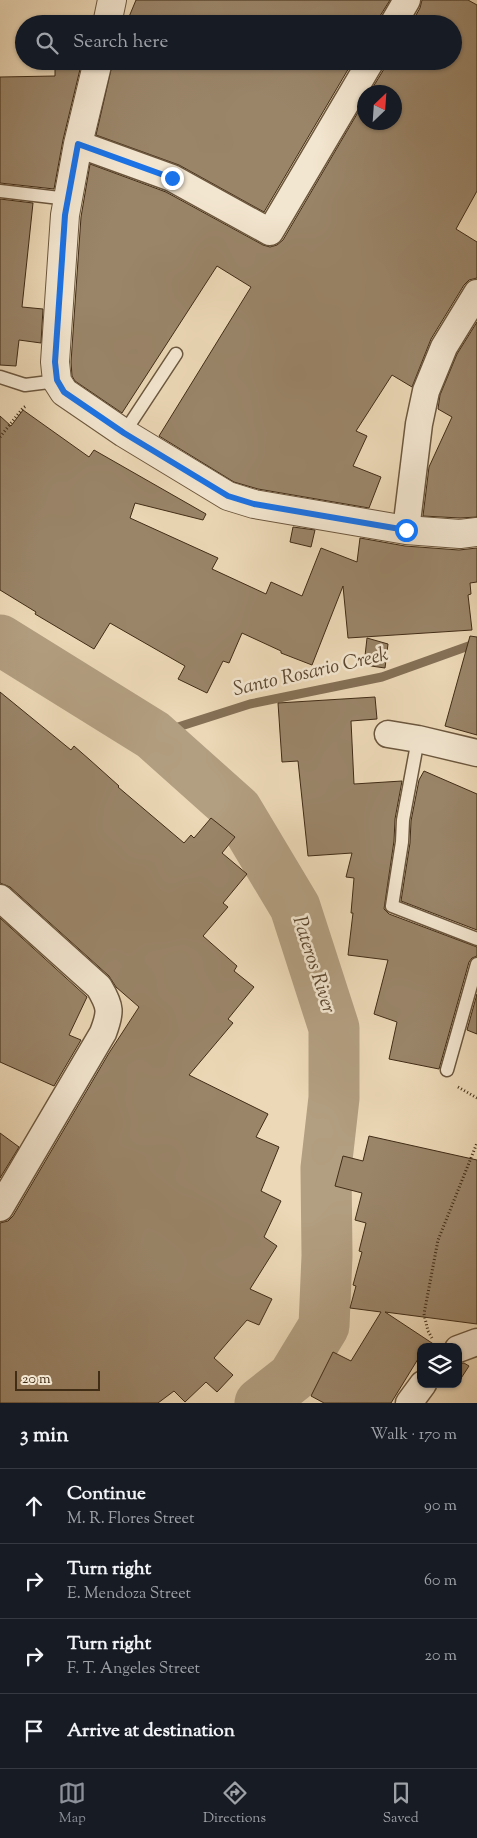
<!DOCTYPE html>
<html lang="en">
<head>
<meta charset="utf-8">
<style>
  :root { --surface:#171b24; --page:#20242c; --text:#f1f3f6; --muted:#9ea1a6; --line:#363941; --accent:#8c9099 }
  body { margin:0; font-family:"Sorts Mill Goudy",serif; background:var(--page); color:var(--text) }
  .controls { position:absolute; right:15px; bottom:15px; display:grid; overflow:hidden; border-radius:10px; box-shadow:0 1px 4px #0004 }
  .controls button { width:45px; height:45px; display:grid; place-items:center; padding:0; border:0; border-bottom:1px solid var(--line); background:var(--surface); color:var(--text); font:25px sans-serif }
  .compass { position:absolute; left:357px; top:85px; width:45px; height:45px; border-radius:50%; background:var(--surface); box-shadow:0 1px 4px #0004; rotate:25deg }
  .scale { position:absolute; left:15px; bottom:12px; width:85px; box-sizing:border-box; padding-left:5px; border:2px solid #412c16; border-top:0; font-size:14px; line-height:18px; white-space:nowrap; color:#412c16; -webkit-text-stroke:4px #f3e6d0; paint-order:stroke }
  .stop { position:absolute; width:15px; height:15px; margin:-11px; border:4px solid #1a73e8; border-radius:50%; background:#fff }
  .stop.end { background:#1a73e8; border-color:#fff; box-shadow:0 1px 5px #0008 }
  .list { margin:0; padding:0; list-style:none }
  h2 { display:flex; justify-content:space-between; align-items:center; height:65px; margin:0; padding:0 20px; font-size:21px }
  h2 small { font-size:16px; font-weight:400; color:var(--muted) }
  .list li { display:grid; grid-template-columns:32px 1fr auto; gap:15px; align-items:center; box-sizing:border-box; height:75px; padding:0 20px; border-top:1px solid var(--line) }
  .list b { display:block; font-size:19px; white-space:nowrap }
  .list p { margin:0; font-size:16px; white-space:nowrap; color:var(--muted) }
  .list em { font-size:16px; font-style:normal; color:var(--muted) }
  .icon { flex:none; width:28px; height:28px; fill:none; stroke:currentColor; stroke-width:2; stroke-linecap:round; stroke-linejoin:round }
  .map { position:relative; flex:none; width:477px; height:1403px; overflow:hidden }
  .search { position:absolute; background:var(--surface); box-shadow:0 1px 4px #0004; left:15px; right:15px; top:15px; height:55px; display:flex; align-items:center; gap:12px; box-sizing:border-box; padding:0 18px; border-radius:28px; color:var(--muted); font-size:19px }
  .sheet { height:365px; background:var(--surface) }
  nav { display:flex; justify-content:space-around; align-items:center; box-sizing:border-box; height:70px; border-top:1px solid var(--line); background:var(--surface); font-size:14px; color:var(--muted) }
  nav a { display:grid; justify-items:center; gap:2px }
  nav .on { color:var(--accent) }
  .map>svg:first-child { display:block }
</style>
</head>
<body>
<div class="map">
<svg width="477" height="1403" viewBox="0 0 477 1403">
  <rect width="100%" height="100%" fill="#ecd8b6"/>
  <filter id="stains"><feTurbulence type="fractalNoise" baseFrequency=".004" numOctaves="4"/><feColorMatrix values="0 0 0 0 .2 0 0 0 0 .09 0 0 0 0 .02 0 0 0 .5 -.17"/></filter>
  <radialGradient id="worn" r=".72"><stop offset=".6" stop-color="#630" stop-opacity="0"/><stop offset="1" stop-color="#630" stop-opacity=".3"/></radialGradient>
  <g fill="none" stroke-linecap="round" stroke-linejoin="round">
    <path stroke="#857056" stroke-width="9" d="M153 735 250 704 382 677 477 643"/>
    <path stroke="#b29e80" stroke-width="51" d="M0 640 153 735 237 810 295 907 334 1028V1098L326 1168 327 1256 324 1326 293 1377 260 1403"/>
  </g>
  <path fill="#9a8569" stroke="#412c16" d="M136 0H390L380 16 378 24H126Z
    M422 0H468L477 5V191L456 229 477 242V278L469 280 464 285 431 339 412 387 392 375 356 431 367 436 353 466 381 477 369 508 258 489 234 482 159 436 251 287 217 266 122 413 75 381 72 376 71 362 81 217 90 164 166 192 263 245 270 247 277 245 283 240 364 102V122H394V92H370L384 69 386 61H453V24H411L420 8Z
    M55 61H82L63 140 54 189 0 183V77L55 76Z
    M113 61H353L264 212 179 165 96 135Z
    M0 199 33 203 22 307 43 309 41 343 19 340 16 366 0 365Z
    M477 322V517L460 518 423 516 429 467 452 417 438 409 440 395 457 354Z
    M23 410 89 457 94 450 206 514 203 520 135 503 130 518 218 558 212 569 266 594 271 582 302 596 321 548 357 562 360 538 405 546 459 550 477 548V582L470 583 471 594 468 595 472 630 348 638 343 586 312 665 281 653V651L242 633 229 663 223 661 207 693 178 679 185 666 110 623 94 649 35 614 36 612 0 590V416L11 426Z
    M293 527 315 530 311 547 290 542Z
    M470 636 477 637V735L445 726Z
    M367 638 388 644 385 668 364 665Z
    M0 692 71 750 74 746 90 760 119 786 118 787 184 843 191 835 194 838 211 818 235 837 222 853 247 874 223 903 228 907 203 936 237 966 234 971 254 987 228 1019 233 1023 189 1075 268 1114 256 1137 279 1147 261 1191 281 1201 264 1237 277 1246 250 1289 272 1299 259 1325 247 1320 214 1358 233 1375 217 1392 206 1382 185 1402 174 1391 158 1403H0V1223L8 1221 13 1216 109 1053 139 1007 116 987 109 976 10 887 0 883Z
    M375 697 377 719 351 721 354 784 402 781 395 819 394 841 384 909 389 914 477 947V956L472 958 469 962 439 1069 389 1059 397 1022 374 1014 388 960 348 955 353 913H351L354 878 346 877 352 853 308 856 298 761 282 762 278 703Z
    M424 771 477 794V930L401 901 410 843 411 821 419 780Z
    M0 918 87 997 69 1035 81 1040 54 1086 0 1062Z
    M477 994V1034L467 1030Z
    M0 1133 19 1147 0 1178Z
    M369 1136 477 1160V1324L385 1312 438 1347H421V1361L418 1359 391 1403H324L311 1396 333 1352 351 1361 381 1312 350 1308 356 1286 353 1285 362 1252 359 1251 366 1223 355 1220 362 1193 335 1186 343 1156 363 1161Z
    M464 1363 469 1366 458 1383V1364Z"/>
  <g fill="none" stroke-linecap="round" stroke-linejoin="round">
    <g stroke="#6c573e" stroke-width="15">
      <path id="service" d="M0 191 68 199
        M0 377 25 385 57 381
        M124 433 176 354
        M418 739 403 820 402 842 392 906 477 939
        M447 1070 477 964"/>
    </g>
    <g stroke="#6c573e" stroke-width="29">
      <path id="minor" d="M393 24 407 0
        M78 144 172 178 270 232 371 61
        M406 530 419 424 426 391 444 347 477 293
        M388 734 418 739 477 753
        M0 898 99 987C111 1007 111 1012 103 1033L0 1208
        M458 1349 477 1342
        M409 1403 423 1384"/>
    </g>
    <g stroke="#6c573e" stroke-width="30">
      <path id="tertiary" d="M107 24 112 0
        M98 61 78 144 65 215 55 362 57 381 64 392 124 433 228 496 254 504 406 530 460 534 477 532"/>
    </g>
    <path stroke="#412c16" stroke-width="3" stroke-dasharray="1 2.5" stroke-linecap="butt" d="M0 437 23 408 26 406
      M458 1087 477 1098
      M432 1338 428 1331 424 1314 438 1240 477 1143"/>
    <use href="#service" stroke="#f3e6d0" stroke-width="12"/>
    <use href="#minor" stroke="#f3e6d0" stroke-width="26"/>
    <use href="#tertiary" stroke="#f3e6d0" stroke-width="28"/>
  </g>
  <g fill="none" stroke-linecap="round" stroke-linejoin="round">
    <path stroke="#1a73e8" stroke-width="6" d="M172 178 78 144 65 215 55 362 57 380 64 392 124 433 228 496 254 504 406 530"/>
  </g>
  <g text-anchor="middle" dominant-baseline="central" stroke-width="5" stroke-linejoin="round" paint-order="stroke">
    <g font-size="20" font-style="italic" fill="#5d4830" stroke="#f3e6d0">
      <text transform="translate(311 673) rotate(-13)">Santo Rosario Creek</text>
      <text transform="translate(313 965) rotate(72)">Pateros River</text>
    </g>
  </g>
  <rect width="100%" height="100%" filter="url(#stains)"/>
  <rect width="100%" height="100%" fill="url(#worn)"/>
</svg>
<div class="controls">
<button><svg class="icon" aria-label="layers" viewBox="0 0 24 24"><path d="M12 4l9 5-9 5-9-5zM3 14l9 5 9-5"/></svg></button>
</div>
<svg class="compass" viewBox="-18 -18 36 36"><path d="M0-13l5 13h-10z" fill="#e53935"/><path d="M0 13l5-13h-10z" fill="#9ea1a6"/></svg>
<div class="scale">20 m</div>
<div class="stop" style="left:406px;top:530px"></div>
<div class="stop end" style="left:172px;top:178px"></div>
<div class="search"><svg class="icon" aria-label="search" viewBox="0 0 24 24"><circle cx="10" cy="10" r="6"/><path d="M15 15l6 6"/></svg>Search here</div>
</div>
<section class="sheet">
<h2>3 min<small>Walk · 170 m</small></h2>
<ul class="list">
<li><svg class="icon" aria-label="ahead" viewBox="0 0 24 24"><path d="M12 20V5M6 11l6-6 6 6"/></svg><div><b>Continue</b><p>M. R. Flores Street</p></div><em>90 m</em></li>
<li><svg class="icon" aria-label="right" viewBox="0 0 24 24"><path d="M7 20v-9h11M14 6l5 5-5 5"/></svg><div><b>Turn right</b><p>E. Mendoza Street</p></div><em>60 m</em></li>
<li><svg class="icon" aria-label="right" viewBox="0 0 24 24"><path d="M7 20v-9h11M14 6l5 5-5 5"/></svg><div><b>Turn right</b><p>F. T. Angeles Street</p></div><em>20 m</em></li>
<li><svg class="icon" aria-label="arrive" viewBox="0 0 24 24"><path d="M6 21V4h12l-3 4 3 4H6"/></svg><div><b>Arrive at destination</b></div></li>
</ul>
</section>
<nav>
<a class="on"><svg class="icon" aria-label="map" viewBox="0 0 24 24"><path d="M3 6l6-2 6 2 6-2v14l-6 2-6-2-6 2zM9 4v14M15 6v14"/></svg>Map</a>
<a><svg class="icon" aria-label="directions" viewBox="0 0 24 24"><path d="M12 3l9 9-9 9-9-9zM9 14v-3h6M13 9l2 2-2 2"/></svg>Directions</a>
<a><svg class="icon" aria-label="saved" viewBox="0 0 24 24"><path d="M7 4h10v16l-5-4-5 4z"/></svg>Saved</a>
</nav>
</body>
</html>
